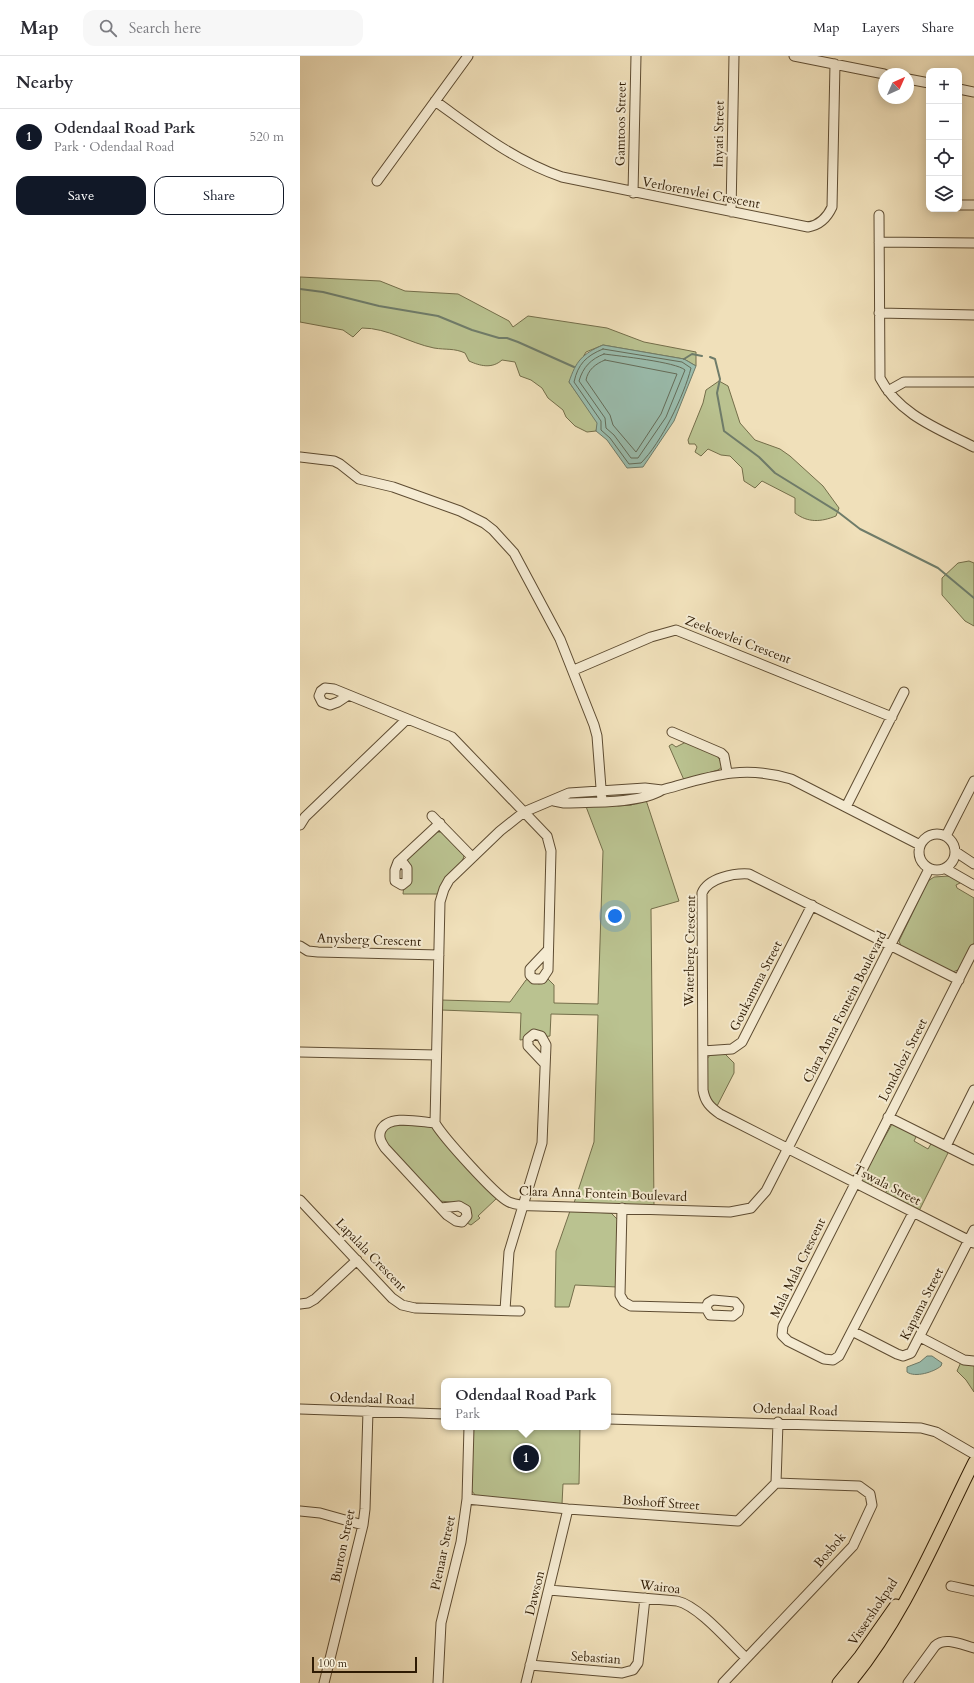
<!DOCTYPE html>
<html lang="en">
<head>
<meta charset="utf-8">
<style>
  :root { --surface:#fff; --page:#f7f7f7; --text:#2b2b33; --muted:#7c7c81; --line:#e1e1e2; --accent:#111827 }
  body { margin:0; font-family:Cardo,serif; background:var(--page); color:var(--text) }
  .controls { position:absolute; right:12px; top:12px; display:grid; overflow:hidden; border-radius:8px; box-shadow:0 2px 10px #0003 }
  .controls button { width:36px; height:36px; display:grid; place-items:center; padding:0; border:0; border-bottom:1px solid var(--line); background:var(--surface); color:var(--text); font:20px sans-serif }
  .compass { position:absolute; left:578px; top:12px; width:36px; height:36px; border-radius:50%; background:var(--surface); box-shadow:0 2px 10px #0003; rotate:45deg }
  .scale { position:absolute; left:12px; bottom:10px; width:105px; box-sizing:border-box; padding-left:4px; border:2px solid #2e1b04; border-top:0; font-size:11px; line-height:14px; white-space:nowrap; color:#2e1b04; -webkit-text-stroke:3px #f5ebd2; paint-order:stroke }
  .you { position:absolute; left:315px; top:860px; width:14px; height:14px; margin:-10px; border:3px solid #fff; border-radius:50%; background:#1a73e8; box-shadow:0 0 0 6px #1a73e833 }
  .badge { display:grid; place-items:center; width:26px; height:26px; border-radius:50%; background:var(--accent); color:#fff; font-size:13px; font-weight:700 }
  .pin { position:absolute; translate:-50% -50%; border:2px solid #fff; box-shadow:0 1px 4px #0006 }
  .popup { position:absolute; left:141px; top:1322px; width:170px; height:52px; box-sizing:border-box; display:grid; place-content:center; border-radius:8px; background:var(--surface); filter:drop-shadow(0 1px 3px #0005); font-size:13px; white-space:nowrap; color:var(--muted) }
  .popup b { font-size:15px; color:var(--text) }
  .popup::after { content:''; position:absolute; left:50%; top:100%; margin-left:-8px; border:8px solid transparent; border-top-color:var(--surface) }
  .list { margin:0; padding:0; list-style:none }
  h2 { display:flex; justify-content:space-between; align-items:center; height:52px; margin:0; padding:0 16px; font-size:17px }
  h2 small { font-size:13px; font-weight:400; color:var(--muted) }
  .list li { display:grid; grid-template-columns:26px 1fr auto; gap:12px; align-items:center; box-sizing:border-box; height:56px; padding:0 16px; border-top:1px solid var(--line) }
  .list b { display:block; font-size:15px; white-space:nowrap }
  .list p { margin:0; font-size:13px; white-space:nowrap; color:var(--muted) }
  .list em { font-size:13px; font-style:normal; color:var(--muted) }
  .actions { display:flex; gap:8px; padding:12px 16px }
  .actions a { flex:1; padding:9px 0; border:1px solid var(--accent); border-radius:12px; text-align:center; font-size:14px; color:var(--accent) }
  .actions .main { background:var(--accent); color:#fff }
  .icon { flex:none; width:22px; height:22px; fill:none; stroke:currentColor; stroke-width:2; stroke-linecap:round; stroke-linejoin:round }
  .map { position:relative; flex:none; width:674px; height:1627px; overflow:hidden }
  header { display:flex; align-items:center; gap:24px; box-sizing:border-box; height:56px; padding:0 20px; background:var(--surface); border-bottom:1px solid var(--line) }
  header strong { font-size:19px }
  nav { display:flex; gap:22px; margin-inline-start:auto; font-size:14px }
  .search { width:280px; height:36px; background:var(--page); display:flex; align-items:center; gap:10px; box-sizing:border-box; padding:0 14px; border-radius:12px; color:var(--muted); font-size:15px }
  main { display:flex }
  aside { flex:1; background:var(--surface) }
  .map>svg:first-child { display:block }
</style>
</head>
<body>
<header>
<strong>Map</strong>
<div class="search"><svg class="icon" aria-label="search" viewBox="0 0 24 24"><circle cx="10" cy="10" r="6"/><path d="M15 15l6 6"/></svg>Search here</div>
<nav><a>Map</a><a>Layers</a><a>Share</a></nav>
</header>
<main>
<aside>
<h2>Nearby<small></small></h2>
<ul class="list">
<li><span class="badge">1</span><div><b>Odendaal Road Park</b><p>Park · Odendaal Road</p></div><em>520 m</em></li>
</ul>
<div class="actions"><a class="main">Save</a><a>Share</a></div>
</aside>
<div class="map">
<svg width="674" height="1627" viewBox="0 0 674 1627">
  <rect width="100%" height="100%" fill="#f0e0ba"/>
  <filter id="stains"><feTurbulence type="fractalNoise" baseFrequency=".005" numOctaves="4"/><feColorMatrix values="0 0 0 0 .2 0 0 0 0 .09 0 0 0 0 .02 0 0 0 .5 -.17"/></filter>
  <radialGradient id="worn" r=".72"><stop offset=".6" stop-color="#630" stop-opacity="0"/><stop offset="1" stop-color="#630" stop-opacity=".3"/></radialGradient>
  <path fill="#bac290" stroke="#746e4a" d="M0 221 80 225 105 235 158 238 209 265 213 271 228 260 307 272 344 286 396 296V310L384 303 303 289 286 296 269 326 298 367 296 375 287 376 275 370 266 361 263 354 248 342 242 332 231 324 220 320 215 306 202 304C192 313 180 310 169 305L165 297C154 292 146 294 134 292 109 287 88 272 62 272L53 281 43 274 0 266Z
    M419 325 428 330 440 367 455 384 480 393 490 400 523 430 539 452 536 460C521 466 508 467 495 457V442L462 425 455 432 444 425 442 412 430 400 421 399 408 393 401 400 395 396 397 391 395 388H389L388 384 403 347 406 334Z
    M669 505 674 507V570L665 565 642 539V522L658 507Z
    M386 686C401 692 420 694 422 711L418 714 384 724 369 690 372 688 376 691Z
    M346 744 379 845 351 853 354 1150 274 1147 294 1086 298 959 251 958 250 980 220 984 221 957 141 954V944L210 946 226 924 228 923 239 928 248 923 254 929V947L298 948 303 795 285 748 312 747 318 750 331 749Z
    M137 776H142L164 798C165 809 142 822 138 838H103L107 803Z
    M649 820 662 826 656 829 657 832 674 842V887L660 913 653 916 601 890 599 885 628 825 634 821Z
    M425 998 434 1007V1017L416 1052 407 1038V1003L410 999Z
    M592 1068 617 1079 614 1085 628 1093 632 1086 649 1095 619 1155 585 1138 588 1132 574 1124 570 1131 564 1127 562 1122Z
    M95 1069 128 1070 133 1072 197 1142 178 1160 180 1162 171 1169 167 1167 160 1147 140 1145 85 1088 83 1083 86 1073Z
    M270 1155 311 1157 319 1165 317 1231 275 1229 269 1251H255L256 1195Z
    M661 1306 674 1308V1336L666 1324 657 1315Z
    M173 1371H280L279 1428H263L262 1448 176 1440 171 1434Z"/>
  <path fill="#9abdae" stroke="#6f7c6a" d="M303 289 384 303 396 310 374 365 343 411 327 412 307 384 296 375 297 367 269 326C276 305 282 298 303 289Z
    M627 1300H632L642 1307 641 1310C634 1316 615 1322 607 1316V1311L620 1306Z"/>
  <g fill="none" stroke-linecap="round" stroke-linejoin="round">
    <path stroke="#646c59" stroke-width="1" d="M303 293 382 306 391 312C384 340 361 387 341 407L329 408 310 382 301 374V365L274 326C278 308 286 300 303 293Z
      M304 298C319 300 376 306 385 314L366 361 338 402H331L314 379 306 372 305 362 279 325C283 311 291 303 304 298Z
      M305 304 377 318 361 358 336 396 313 369 310 359 286 324C288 314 295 308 305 304Z"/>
    <path stroke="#6f7c6a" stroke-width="2" d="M0 233 23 236 79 250 138 260 172 274 199 282H207L218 286 274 311
      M410 301 415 303 420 323 417 337 424 375 459 401 475 417 538 456 560 473 638 512 674 542
      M384 303 392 298 402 300"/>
    <g stroke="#5e4c32" stroke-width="11">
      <path id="minor" d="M494 0 584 18
        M608 23 629 27
        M659 33 674 36
        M135 45C177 75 213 104 262 121L508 171C520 169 527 162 532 151L535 8
        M77 125 168 0
        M333 137 336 0
        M659 149H674
        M431 156 434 0
        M579 159 580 322C599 359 639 373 674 391
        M579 186 674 187
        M579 257 674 259
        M588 335 604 326H674
        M0 401 34 405 40 408 59 423 93 431 160 455 184 467 193 474 214 497 260 583 294 669 297 680 302 745
        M274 614 351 581 376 574 592 661
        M47 640 38 646 30 649 22 646 19 640 21 635 25 632 34 633 152 681 247 780 251 795 248 914 242 923H234L230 919V913L247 895
        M372 676 421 697 424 700 427 716
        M362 734 345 732 269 737 224 756 200 775 149 824 144 833 140 846 135 1067C143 1081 196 1140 209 1146 218 1150 229 1150 239 1150L430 1156 451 1152 466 1135 488 1092 629 813
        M254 745 264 747C291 746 339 748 362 734 409 721 441 708 491 723L620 789
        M546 751 604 636
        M132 760 172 801
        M0 769 5 761 107 663
        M619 796a18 18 0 1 1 36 0a18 18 0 1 1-36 0Z
        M646 780 674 725
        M656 796 674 808
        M101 804 107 812V825L102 829 95 825V814L98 806 140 767
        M646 813 674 829
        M0 890 8 895 18 896 139 899
        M659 924 449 818C434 817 408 822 402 837L403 1034C405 1046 410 1051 420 1058L674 1187
        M403 995 432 993 442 986 512 849
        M0 996 136 999
        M588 1061 674 1104
        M135 1067C120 1066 89 1058 81 1074 78 1081 81 1086 85 1092L147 1159 156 1165 162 1166 167 1160 166 1154 159 1150 141 1152
        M646 1090 674 1034
        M0 1144 92 1242 102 1249 115 1252 220 1255
        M322 1152 320 1239 324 1246 331 1250 406 1252
        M613 1157 539 1300 533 1304 524 1303 488 1285 482 1279 483 1270 674 893
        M413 1244 435 1246 439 1251 438 1256 433 1260 410 1259 406 1252 408 1247Z
        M0 1248 8 1247 15 1243 57 1204
        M205 1254 209 1196 242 1087 246 989 241 980 234 978 228 983V990L244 1007
        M552 1275 597 1298 603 1300 611 1297 674 1174
        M620 1281 664 1304 674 1305
        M0 1353 144 1358
        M308 1363 621 1372 636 1376 674 1398
        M167 1443 268 1453 438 1465 476 1427 478 1366
        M0 1455 20 1457 63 1469
        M651 1530 674 1535
        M249 1534 377 1545C399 1550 429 1586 446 1602
        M230 1609 322 1617 333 1614 338 1607 345 1542
        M24 1627 63 1469 65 1453 68 1355
        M138 1627 141 1567 161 1486 167 1443 169 1371
        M226 1627 268 1453
        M423 1627 553 1490 572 1449 570 1438 559 1430 476 1427
        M608 1627 635 1590C645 1580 662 1589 674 1592"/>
    </g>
    <g stroke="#2e1b04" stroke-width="13">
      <path id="major" d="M538 1627 560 1600 596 1549
        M550 1627C604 1562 636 1482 674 1406"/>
    </g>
    <use href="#minor" stroke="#f5ebd2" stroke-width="9"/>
    <use href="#major" stroke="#f0e0ba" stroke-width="11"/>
  </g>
  <g text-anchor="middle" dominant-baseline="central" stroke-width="4" stroke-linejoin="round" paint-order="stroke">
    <g font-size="13" fill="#2e1b04" stroke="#f5ebd2">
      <text transform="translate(321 68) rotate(-89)">Gamtoos Street</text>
      <text transform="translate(419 78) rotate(-89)">Inyati Street</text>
      <text transform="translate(401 137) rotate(11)">Verlorenvlei Crescent</text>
      <text transform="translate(438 584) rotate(21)">Zeekoevlei Crescent</text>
      <text transform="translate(69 884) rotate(2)">Anysberg Crescent</text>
      <text transform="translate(390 895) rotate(-89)">Waterberg Crescent</text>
      <text transform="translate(456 930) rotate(-63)">Goukamma Street</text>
      <text transform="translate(545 951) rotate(-63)">Clara Anna Fontein Boulevard</text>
      <text transform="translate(603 1004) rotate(-63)">Londolozi Street</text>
      <text transform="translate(587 1129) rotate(27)">Tswala Street</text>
      <text transform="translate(303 1138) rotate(2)">Clara Anna Fontein Boulevard</text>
      <text transform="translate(71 1199) rotate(46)">Lapalala Crescent</text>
      <text transform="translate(498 1212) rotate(-64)">Mala Mala Crescent</text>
      <text transform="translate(622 1248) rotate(-63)">Kapama Street</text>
      <text transform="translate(72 1343) rotate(2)">Odendaal Road</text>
      <text transform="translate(495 1354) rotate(2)">Odendaal Road</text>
      <text transform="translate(361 1447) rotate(4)">Boshoff Street</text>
      <text transform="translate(43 1490) rotate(-78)">Burton Street</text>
      <text transform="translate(530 1494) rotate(-50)">Bosbok</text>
      <text transform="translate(143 1497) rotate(-78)">Pienaar Street</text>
      <text transform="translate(360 1531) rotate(7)">Wairoa</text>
      <text transform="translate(235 1537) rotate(-76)">Dawson</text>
      <text transform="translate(573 1556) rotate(-56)">Vissershokpad</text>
      <text transform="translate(296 1602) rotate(4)">Sebastian</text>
    </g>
  </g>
  <rect width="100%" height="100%" filter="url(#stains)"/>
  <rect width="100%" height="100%" fill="url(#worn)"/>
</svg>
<div class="controls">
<button>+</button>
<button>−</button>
<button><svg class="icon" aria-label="locate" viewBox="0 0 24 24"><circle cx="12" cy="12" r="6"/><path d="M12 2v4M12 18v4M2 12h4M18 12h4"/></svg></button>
<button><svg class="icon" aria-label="layers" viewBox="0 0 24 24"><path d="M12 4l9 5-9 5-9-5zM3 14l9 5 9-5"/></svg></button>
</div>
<svg class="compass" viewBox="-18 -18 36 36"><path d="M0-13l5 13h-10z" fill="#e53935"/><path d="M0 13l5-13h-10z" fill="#7c7c81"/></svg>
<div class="scale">100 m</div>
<div class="you"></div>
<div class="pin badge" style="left:226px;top:1402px">1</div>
<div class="popup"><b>Odendaal Road Park</b>Park</div>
</div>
</main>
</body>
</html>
